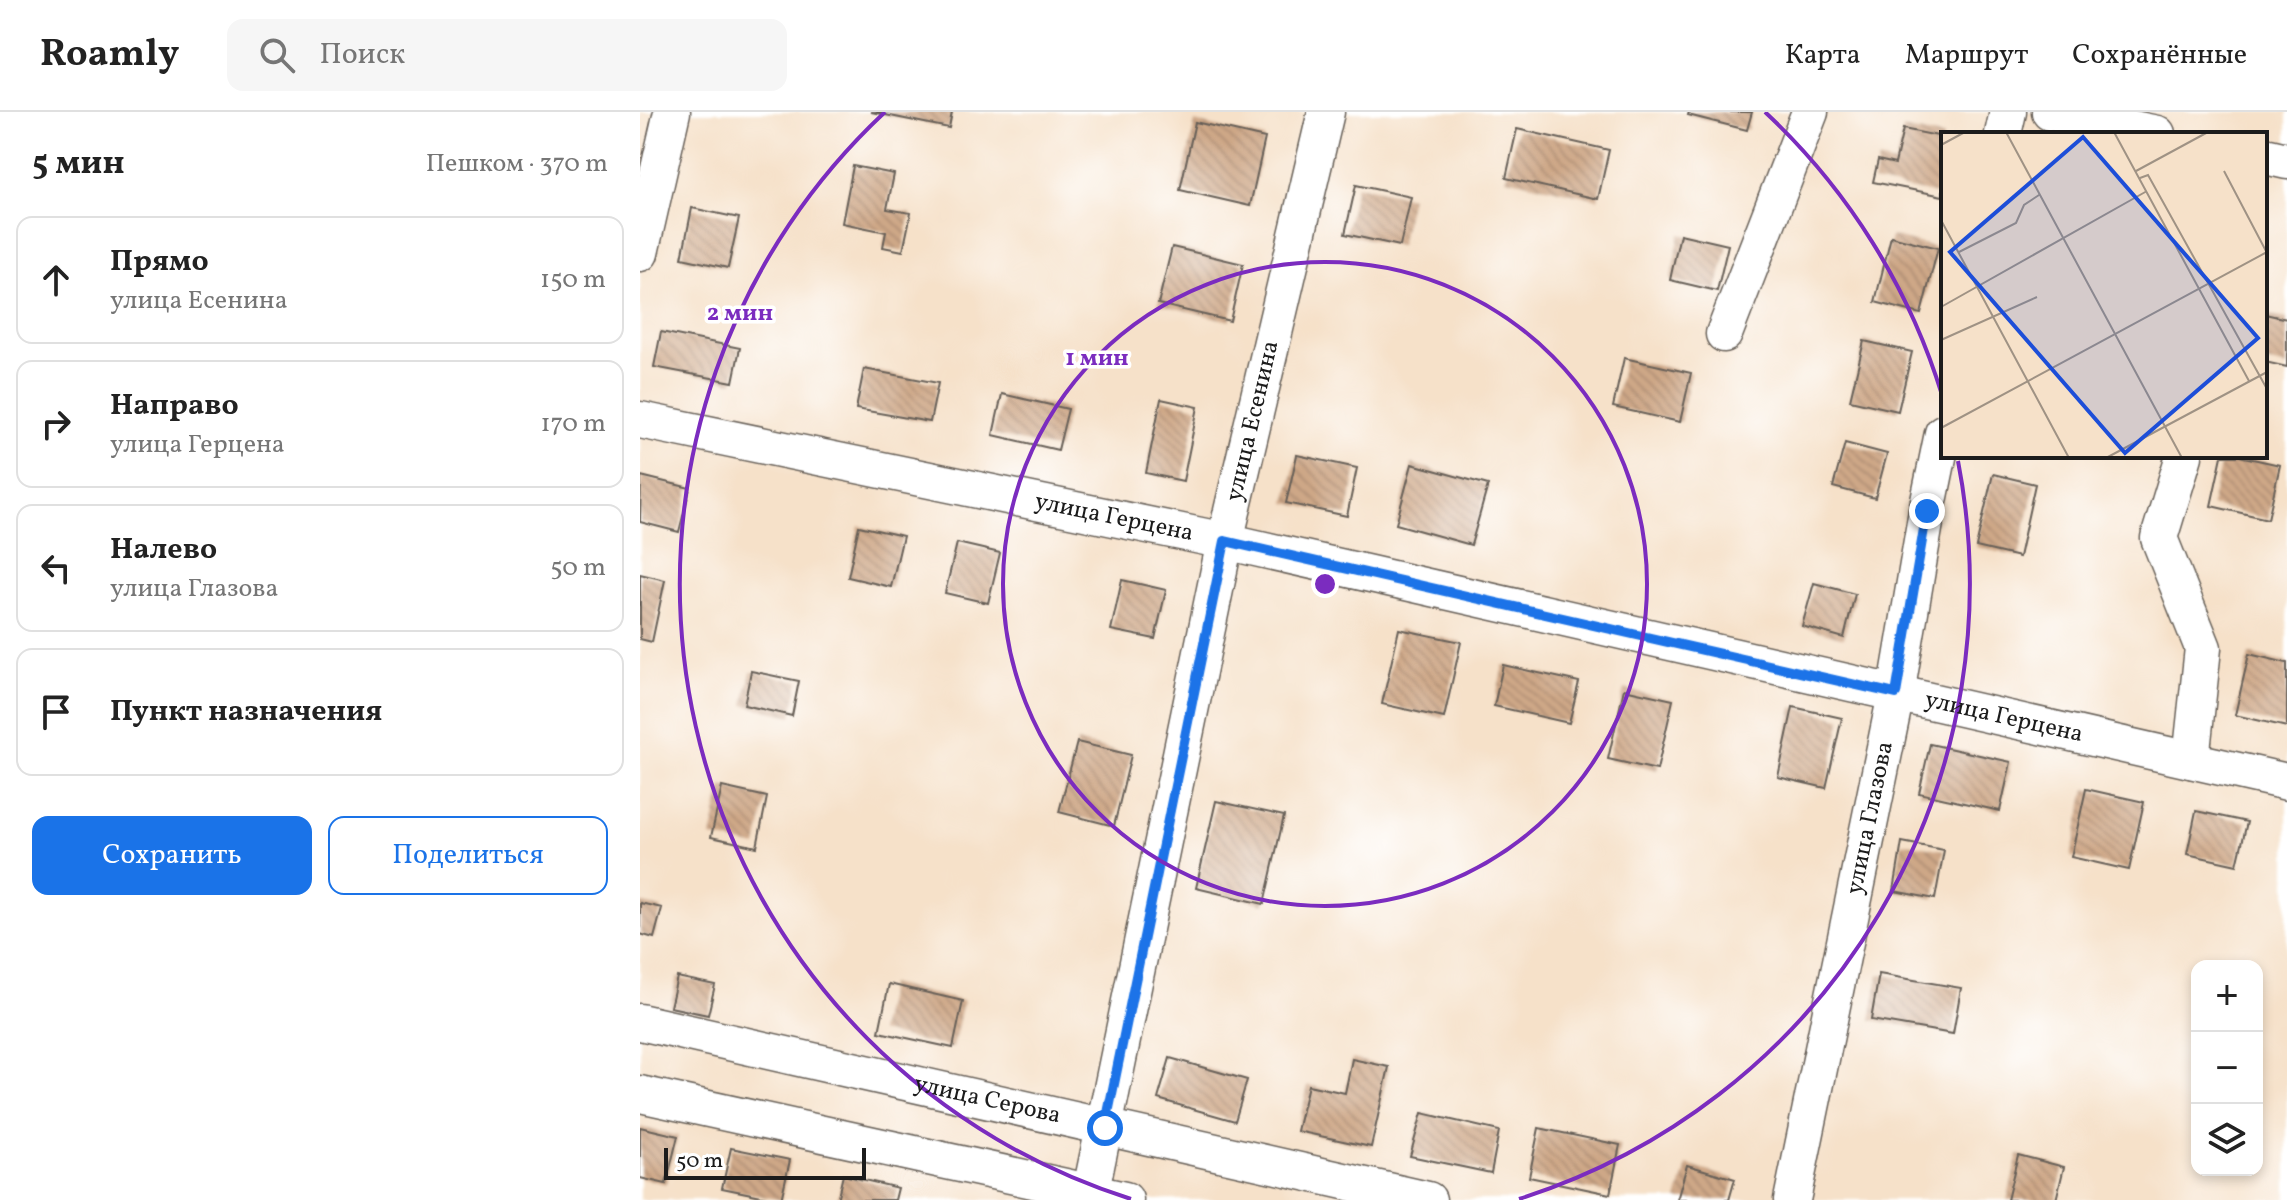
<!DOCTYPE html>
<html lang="ru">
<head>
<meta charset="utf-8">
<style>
  :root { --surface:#fff; --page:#f6f6f6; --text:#222; --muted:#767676; --line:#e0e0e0; --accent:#1a73e8 }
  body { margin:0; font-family:Vollkorn,serif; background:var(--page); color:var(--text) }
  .controls { position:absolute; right:24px; bottom:24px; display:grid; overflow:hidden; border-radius:16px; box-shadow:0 4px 12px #0003 }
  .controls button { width:72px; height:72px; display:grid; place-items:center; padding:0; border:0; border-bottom:2px solid var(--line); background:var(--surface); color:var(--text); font:40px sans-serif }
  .scale { position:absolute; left:24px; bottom:20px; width:202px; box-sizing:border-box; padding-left:8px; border:4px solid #1c1c1c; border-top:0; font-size:22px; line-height:28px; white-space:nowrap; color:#1c1c1c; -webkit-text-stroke:6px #fff; paint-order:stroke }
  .stop { position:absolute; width:24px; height:24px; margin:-18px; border:6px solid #1a73e8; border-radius:50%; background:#fff }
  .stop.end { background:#1a73e8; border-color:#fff; box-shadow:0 2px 8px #0008 }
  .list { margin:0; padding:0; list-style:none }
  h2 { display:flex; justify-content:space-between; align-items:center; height:104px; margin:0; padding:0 32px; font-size:34px }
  h2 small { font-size:26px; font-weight:400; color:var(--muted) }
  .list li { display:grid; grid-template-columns:52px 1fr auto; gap:24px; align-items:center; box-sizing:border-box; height:128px; margin:0 16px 16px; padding:0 16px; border:2px solid var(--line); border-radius:16px }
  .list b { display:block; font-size:30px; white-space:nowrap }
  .list p { margin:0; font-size:26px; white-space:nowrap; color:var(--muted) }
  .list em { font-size:26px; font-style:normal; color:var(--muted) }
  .actions { display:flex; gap:16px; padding:24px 32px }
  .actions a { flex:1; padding:18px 0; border:2px solid var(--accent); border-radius:16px; text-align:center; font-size:28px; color:var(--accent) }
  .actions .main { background:var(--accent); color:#fff }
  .icon { flex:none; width:44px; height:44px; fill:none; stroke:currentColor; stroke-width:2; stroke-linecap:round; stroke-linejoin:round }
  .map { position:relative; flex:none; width:1647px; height:1088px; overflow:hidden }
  header { display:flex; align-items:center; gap:48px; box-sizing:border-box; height:112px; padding:0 40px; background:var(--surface); border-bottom:2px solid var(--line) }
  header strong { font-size:38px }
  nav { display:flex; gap:44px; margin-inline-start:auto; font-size:28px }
  .search { width:560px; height:72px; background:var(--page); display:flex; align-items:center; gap:20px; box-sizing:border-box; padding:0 28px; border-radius:16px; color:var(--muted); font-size:30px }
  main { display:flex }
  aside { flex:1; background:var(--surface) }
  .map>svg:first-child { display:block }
</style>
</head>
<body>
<header>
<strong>Roamly</strong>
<div class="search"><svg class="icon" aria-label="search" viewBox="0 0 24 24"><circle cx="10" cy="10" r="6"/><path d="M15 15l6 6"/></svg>Поиск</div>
<nav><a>Карта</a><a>Маршрут</a><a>Сохранённые</a></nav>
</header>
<main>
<aside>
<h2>5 мин<small>Пешком · 370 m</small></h2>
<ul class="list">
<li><svg class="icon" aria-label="ahead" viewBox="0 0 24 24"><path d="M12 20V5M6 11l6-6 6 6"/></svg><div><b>Прямо</b><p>улица Есенина</p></div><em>150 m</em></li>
<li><svg class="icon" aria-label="right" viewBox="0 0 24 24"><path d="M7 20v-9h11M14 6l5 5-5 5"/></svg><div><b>Направо</b><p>улица Герцена</p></div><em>170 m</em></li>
<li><svg class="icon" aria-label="left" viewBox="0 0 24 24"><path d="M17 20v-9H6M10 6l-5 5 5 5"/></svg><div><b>Налево</b><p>улица Глазова</p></div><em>50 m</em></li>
<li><svg class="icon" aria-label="arrive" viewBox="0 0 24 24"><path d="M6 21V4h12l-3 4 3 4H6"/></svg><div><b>Пункт назначения</b></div></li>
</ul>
<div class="actions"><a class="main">Сохранить</a><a>Поделиться</a></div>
</aside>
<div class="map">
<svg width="1647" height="1088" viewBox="0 0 1647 1088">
  <defs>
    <pattern id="building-back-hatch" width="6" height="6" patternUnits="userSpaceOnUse" patternTransform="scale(2)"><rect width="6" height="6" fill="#cea787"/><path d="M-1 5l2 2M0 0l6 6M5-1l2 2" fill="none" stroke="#b08f74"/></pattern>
  </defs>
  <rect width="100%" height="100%" fill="#fff"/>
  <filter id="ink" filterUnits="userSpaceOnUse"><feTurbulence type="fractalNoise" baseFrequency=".0125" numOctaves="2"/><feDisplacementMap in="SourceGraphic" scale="16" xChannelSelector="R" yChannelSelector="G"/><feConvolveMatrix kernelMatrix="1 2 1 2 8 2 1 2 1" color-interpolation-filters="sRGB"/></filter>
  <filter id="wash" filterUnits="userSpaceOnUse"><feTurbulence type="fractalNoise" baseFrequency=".006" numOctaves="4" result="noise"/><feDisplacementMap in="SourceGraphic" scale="32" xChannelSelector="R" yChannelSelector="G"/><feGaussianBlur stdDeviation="1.8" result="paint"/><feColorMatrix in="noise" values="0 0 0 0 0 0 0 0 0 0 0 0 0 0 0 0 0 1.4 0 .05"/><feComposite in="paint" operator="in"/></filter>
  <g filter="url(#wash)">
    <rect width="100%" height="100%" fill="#f6e1c9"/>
    <g id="blocks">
      <path fill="url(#building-back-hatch)" d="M231 0H312L309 16Z
        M1049 0H1112L1107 18 1048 3Z
        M555 10 625 26 610 94 540 78Z
        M877 17 969 38 958 87 866 66Z
        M1263 17 1303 25V84L1233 70 1238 48 1255 52Z
        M213 54 254 62 247 97 271 101 263 139 243 135 246 120 202 111Z
        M716 73 771 85 760 134 705 122Z
        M52 96 99 106 88 156 42 146Z
        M1040 122 1088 133 1077 179 1030 168Z
        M1251 124 1298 136 1281 202 1235 190Z
        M532 135 603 152 590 209 518 192Z
        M1625 202 1647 207V255L1625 250Z
        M21 220 100 236 93 270 14 255Z
        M1224 229 1272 240 1258 299 1210 288Z
        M984 246 1051 261 1040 310 973 295Z
        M224 257 298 271 290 310 216 297Z
        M362 282 428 297 418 338 353 323Z
        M521 287 558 295 543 369 506 361Z
        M1205 331 1247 342 1235 386 1193 375Z
        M657 343 717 356 707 404 646 391Z
        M1582 344H1599L1640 353 1628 407 1571 394Z
        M772 352 848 373 831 433 756 412Z
        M1353 362 1395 372 1379 445 1336 435Z
        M1 364 50 376 39 420 0 410Z
        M219 414 263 424 251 475 208 465Z
        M317 431 360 441 348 491 305 481Z
        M0 462 25 468 12 530 0 527Z
        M482 468 526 478 515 527 471 518Z
        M1174 471 1215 482 1204 526 1162 514Z
        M759 517 821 530 804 606 742 592Z
        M1609 542 1647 551V615L1595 603Z
        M863 553 939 570 929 611 854 594Z
        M111 559 159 569 152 604 104 593Z
        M984 577 1033 588 1017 658 968 647Z
        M1153 595 1202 606 1186 676 1138 665Z
        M437 630 491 643 474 714 419 700Z
        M1290 632 1371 650 1360 699 1279 681Z
        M82 675 127 685 117 735 71 725Z
        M1446 677 1504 690 1489 758 1431 745Z
        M576 689 644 704 624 792 556 776Z
        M1556 699 1607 710 1597 753 1547 742Z
        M1262 730 1304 738 1295 787 1254 779Z
        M0 791 22 796 14 826 0 822Z
        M1239 862 1321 876 1313 922 1231 908Z
        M37 865 75 873 68 903 30 895Z
        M249 872 323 889 313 936 239 920Z
        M530 946 607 968 595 1009 518 987Z
        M712 947 749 955 731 1035 657 1019 668 973 705 981Z
        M782 1001 859 1019 851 1061 770 1044Z
        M0 1015 38 1024 26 1072 0 1066Z
        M899 1016 980 1033 970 1082 889 1065Z
        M91 1036 150 1048 141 1088 82 1076Z
        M1378 1043 1424 1055 1416 1088H1367Z
        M1047 1053 1095 1067 1089 1088H1037Z
        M203 1063 258 1076 255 1088H197Z"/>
    </g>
  </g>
  <g filter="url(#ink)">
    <use href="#blocks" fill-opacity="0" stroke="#686159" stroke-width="2"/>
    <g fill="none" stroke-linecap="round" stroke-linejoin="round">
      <g stroke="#686159" stroke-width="39">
        <g id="minor">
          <path d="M1410 0 1517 22"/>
          <path d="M1363 22 1368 0"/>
          <path d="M1625 44 1647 49"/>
          <path d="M0 141 32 0"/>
          <path d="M1084 222 1170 0"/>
          <path id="s1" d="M0 308 585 429 1647 670"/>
          <path d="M1544 344 1519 426 1563 536 1551 648"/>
          <path id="s2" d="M0 910 788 1088"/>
          <path d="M0 982 485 1088"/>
          <path id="s3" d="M449 1088 585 429 686 0"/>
          <path id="s4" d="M1152 1088 1256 582 1287 399 1303 321"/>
        </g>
      </g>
      <use href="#minor" stroke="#fff" stroke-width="36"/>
    </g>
  </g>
  <g fill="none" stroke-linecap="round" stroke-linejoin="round" filter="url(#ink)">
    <path stroke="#1a73e8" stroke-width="10" d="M465 1016 585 429 1256 582 1287 399"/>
  </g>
  <g fill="none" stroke="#7b2cbf" stroke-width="4">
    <circle cx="685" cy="472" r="322"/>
    <path d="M491 1087A645 645 0 0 1 245 0M1125 0A645 645 0 0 1 1302 283M1318 349A645 645 0 0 1 879 1087"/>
  </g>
  <g text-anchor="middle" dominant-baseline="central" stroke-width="7" stroke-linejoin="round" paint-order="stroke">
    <g font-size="24" fill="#1c1c1c" stroke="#fff">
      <text stroke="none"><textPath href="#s3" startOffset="796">улица Есенина</textPath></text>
      <text stroke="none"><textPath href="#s1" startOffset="484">улица Герцена</textPath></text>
      <text stroke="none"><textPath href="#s1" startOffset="1396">улица Герцена</textPath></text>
      <text stroke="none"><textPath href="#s4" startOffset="390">улица Глазова</textPath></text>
      <text stroke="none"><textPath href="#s2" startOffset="356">улица Серова</textPath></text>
    </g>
  </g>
  <g transform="translate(1301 20)">
    <rect width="326" height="326" fill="#f6e1c9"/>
    <path fill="none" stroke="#9f9284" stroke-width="2" d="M65 0 241 326M173 0 308 249M0 13 24 0M195 39 267 0M283 39 326 121M199 46 207 43 326 257M0 88 128 326M18 120 75 91 83 73 98 63M0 175 206 59M0 208 96 165M0 296 326 120M165 326 326 240"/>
    <path fill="#1d4ed8" fill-opacity="0.15" stroke="#1d4ed8" stroke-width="4" d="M142 5 317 206 184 321 9 120Z"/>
    <rect width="326" height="326" fill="none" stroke="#1c1c1c" stroke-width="4"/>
  </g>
  <circle cx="685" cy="472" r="12" fill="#7b2cbf" stroke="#fff" stroke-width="4"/>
  <g font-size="24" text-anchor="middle" font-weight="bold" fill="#7b2cbf" stroke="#fff" stroke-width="7" stroke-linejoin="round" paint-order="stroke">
    <text x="100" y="208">2 мин</text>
    <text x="457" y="253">1 мин</text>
  </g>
</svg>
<div class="controls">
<button>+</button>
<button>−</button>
<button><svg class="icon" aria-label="layers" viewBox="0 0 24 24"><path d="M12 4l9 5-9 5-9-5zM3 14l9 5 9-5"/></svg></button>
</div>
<div class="scale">50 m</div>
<div class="stop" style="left:465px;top:1016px"></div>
<div class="stop end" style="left:1287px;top:399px"></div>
</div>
</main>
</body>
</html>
